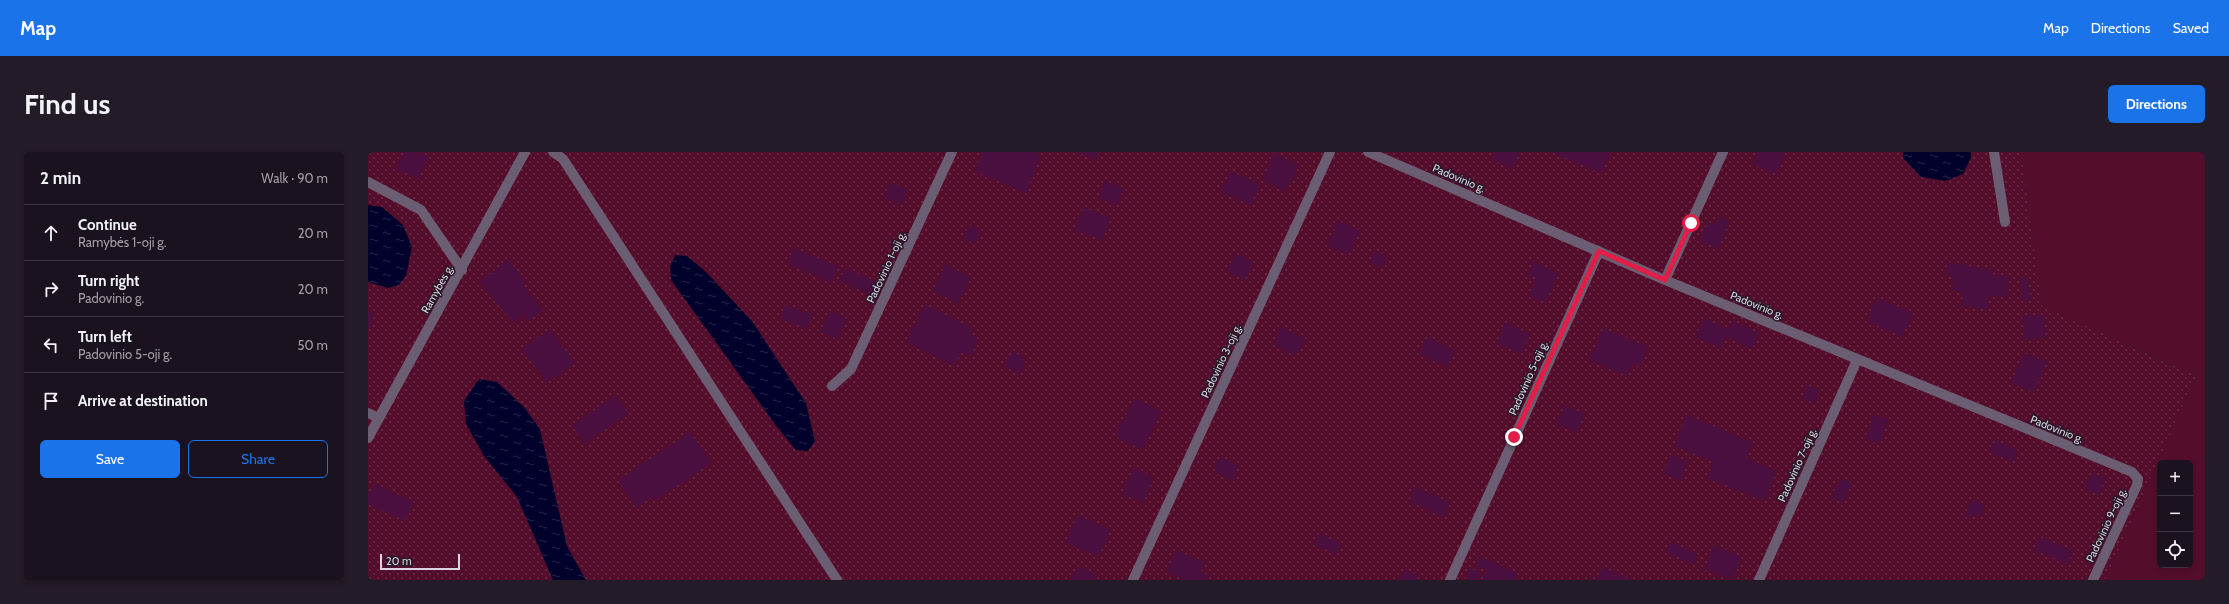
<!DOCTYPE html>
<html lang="en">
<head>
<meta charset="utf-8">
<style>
  :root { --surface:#1b121f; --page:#241b28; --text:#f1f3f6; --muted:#a09ea4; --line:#39323d; --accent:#1a73e8 }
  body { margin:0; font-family:Cabin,sans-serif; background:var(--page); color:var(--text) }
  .controls { position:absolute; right:12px; bottom:12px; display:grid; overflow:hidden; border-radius:6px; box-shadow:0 2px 6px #0003 }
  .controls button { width:36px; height:36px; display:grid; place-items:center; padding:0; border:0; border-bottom:1px solid var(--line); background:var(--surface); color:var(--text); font:20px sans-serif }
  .scale { position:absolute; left:12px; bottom:10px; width:80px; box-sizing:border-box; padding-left:4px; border:2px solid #dbd3df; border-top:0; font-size:11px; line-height:14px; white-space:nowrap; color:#dbd3df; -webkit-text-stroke:3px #241829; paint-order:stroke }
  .stop { position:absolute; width:12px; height:12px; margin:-9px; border:3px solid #e11d48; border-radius:50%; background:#fff }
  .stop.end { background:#e11d48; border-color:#fff; box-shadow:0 1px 4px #0008 }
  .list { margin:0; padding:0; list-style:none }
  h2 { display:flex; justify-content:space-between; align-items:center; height:52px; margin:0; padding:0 16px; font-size:17px }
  h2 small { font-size:13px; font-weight:400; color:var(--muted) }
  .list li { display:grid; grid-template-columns:26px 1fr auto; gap:12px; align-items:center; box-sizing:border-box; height:56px; padding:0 16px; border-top:1px solid var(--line) }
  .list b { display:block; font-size:15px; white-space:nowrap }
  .list p { margin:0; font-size:13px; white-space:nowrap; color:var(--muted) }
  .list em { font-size:13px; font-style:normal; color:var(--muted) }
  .actions { display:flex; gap:8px; padding:12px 16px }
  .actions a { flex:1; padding:9px 0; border:1px solid var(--accent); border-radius:6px; text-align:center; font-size:14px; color:var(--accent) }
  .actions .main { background:var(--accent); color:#fff }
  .icon { flex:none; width:22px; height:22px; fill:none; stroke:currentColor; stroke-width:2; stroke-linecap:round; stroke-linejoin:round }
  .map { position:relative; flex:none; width:1837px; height:428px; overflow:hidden; border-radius:6px }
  header { display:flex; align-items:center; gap:24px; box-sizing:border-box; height:56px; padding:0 20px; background:var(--accent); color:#fff }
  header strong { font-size:19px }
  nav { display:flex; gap:22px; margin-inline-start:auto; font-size:14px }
  .intro { display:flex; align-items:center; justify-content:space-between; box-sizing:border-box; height:96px; padding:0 24px }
  h1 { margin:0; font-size:28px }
  .button { padding:10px 18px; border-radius:6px; background:var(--accent); color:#fff; font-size:14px; font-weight:700 }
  main { display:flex; gap:24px; padding:0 24px }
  aside { flex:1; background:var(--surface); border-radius:6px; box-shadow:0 2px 6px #0003 }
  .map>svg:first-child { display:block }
</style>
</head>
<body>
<header>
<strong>Map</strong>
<nav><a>Map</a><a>Directions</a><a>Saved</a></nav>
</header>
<div class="intro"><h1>Find us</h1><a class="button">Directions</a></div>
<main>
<aside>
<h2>2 min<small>Walk · 90 m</small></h2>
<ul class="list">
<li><svg class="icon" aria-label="ahead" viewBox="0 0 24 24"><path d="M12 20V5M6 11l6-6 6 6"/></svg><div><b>Continue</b><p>Ramybės 1-oji g.</p></div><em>20 m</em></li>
<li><svg class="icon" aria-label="right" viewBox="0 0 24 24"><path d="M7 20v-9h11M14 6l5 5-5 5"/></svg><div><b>Turn right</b><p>Padovinio g.</p></div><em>20 m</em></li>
<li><svg class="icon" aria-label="left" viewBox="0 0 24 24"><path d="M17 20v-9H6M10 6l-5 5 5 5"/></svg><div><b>Turn left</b><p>Padovinio 5-oji g.</p></div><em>50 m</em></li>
<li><svg class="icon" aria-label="arrive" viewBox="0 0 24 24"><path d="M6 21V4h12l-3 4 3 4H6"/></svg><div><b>Arrive at destination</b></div></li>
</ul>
<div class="actions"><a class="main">Save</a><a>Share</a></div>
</aside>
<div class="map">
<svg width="1837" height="428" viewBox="0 0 1837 428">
  <defs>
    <pattern id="garden-dots" width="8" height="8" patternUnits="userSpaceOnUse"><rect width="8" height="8" fill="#540e2b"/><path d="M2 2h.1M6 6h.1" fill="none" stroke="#6c3049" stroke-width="1.8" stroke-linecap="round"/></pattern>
    <pattern id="water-ripples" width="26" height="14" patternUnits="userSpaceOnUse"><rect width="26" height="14" fill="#02012b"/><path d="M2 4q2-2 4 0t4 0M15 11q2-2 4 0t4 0" fill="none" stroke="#262549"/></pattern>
  </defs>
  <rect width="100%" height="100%" fill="#241829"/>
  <path fill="#540e2b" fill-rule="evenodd" d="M1653 0H1837V428H1737L1828 224 1674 154ZM1792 311H1822V413H1792Z"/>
  <path fill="url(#garden-dots)" d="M0 0H1653L1674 154 1828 224 1737 428H0Z"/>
  <path fill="url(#water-ripples)" d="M1535 0H1603V6L1595 22 1577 29 1553 25 1535 6Z
    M0 53 14 55 35 73 44 95 38 124 31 133 20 136 0 130Z
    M307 103 319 104 337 119 384 169 438 251 447 289 440 299 428 298 409 275 303 128 302 115Z
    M111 227 129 230 156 255 172 277 199 394 218 428H185L149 345 116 304 98 272 96 249Z"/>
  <path fill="#4a0f3e" d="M36 0H50L61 5 50 27 28 17Z
    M614 0H665L673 3 658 41 606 19Z
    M710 0H731L728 8Z
    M1128 0H1152L1145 17 1124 7Z
    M1183 0H1243L1234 21Z
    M1389 0H1417L1409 22 1384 12Z
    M906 1 931 13 918 40 894 28Z
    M862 19 892 32 883 53 853 40Z
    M738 29 756 37 748 53 730 45Z
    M522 30 540 38 534 53 516 45Z
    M715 55 743 66 734 88 706 77Z
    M1351 64 1362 69 1350 97 1331 88 1340 70 1347 73Z
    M971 69 992 79 980 103 959 93Z
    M601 73 613 79 607 92 595 86Z
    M426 96 471 115 464 131 420 112Z
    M1006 99 1019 104 1014 116 1001 111Z
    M867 101 885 110 877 128 859 120Z
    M140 107 158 130 154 133 175 158 160 170 155 163 145 171 112 130Z
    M1166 109 1191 121 1177 151 1160 143 1168 126 1159 122Z
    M1579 110 1626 118 1625 122 1642 125 1638 146 1621 143 1619 158 1593 154 1595 140 1584 138 1586 125 1577 123Z
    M577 113 603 125 591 151 565 139Z
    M477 116 509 130 503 143 471 129Z
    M1659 125 1663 147 1655 149 1652 126Z
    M1509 145 1545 161 1534 185 1499 169Z
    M557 152 605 176 602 183 611 188 603 204 594 199 586 214 538 190Z
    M418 153 445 163 439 177 413 167Z
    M0 159 7 163 0 178Z
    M462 159 479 167 470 187 452 180Z
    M1676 163 1678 186 1656 188 1654 164Z
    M1336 166 1361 177 1365 169 1391 181 1384 197 1358 185 1353 196 1327 185Z
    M1137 170 1162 182 1153 202 1128 191Z
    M913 175 937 186 928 204 905 193Z
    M1235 176 1280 195 1272 215 1264 212 1259 224 1221 208Z
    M182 177 207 211 179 231 154 197Z
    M1059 185 1087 198 1079 215 1051 202Z
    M644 199 659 207 651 222 636 214Z
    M1656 201 1679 210 1666 240 1643 231Z
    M1439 233 1452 238 1446 251 1434 246Z
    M248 243 260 262 216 292 204 273Z
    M767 246 794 260 774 298 747 284Z
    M1196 253 1217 261 1209 280 1189 272Z
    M1506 262 1520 268 1511 292 1497 286Z
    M1318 263 1385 290 1378 306 1409 319 1397 349 1339 326 1346 310 1306 294Z
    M322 280 344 311 287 349 284 345 269 356 250 328Z
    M1627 288 1650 298 1645 310 1622 300Z
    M1302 303 1320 310 1313 328 1295 321Z
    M852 305 871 313 865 328 846 320Z
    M765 316 786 325 775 351 754 341Z
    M1723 321 1737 326 1731 343 1717 337Z
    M1472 326 1484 331 1475 350 1463 345Z
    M6 331 46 350 37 369 0 352V343Z
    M1047 335 1082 351 1076 365 1041 349Z
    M1604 347 1618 353 1612 365 1606 362 1604 366 1597 363Z
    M709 363 743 377 731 404 697 391Z
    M951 382 973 391 969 402 946 393Z
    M1672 385 1705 399 1700 412 1666 398Z
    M1302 390 1330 402 1326 412 1298 400Z
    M1346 393 1374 405 1364 428 1336 417Z
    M808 398 838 411 833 420 840 423 838 428H817L798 420Z
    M1111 404 1150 421 1147 428H1114L1118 418 1107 414Z
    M709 414 727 422 725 428H703Z
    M1235 415 1263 428H1228Z
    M1102 416 1113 421 1110 428H1097Z
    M1035 418 1051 424 1049 428H1032Z"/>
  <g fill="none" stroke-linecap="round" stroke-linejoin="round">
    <path stroke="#6b5d72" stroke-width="10" d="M185 0 195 7 469 428
      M1000 0 1297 128 1764 320 1770 327 1769 333 1725 428
      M1626 0 1637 70
      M0 30 53 58 94 118
      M1297 128 1355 0
      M464 234 483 217 584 0
      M0 261 11 266
      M0 286 157 0
      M765 428 962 0
      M1082 428 1231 99
      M1391 428 1489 208"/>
  </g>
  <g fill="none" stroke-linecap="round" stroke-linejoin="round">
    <path stroke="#e11d48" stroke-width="5" d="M1146 285 1231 99 1297 128 1323 71"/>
  </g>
  <g text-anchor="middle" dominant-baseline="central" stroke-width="3" stroke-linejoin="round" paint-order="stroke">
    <g font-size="11" fill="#dbd3df" stroke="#241829">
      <text transform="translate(1091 26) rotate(23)">Padovinio g.</text>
      <text transform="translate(518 115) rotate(-65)">Padovinio 1-oji g.</text>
      <text transform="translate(69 137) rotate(-61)">Ramybės g.</text>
      <text transform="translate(1389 153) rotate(22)">Padovinio g.</text>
      <text transform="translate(853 209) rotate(-65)">Padovinio 3-oji g.</text>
      <text transform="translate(1160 226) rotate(-66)">Padovinio 5-oji g.</text>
      <text transform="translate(1689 277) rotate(22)">Padovinio g.</text>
      <text transform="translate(1429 313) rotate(-66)">Padovinio 7-oji g.</text>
      <text transform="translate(1738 373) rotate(-65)">Padovinio 9-oji g.</text>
    </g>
  </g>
</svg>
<div class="controls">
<button>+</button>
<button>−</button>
<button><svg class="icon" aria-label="locate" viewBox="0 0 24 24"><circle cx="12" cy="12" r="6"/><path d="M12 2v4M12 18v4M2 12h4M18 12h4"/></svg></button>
</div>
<div class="scale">20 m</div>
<div class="stop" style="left:1323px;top:71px"></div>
<div class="stop end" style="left:1146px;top:285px"></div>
</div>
</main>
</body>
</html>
